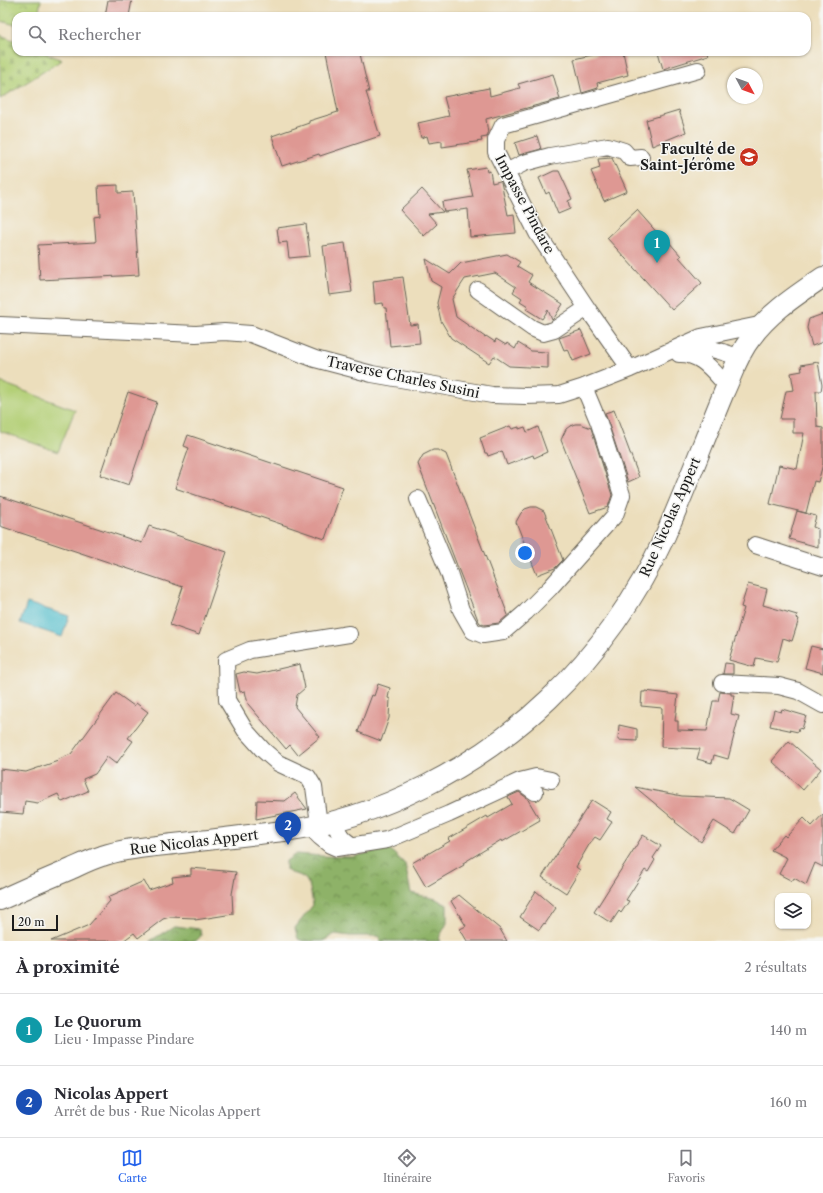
<!DOCTYPE html>
<html lang="fr">
<head>
<meta charset="utf-8">
<style>
  :root { --surface:#fff; --page:#f7f7f7; --text:#2b2b33; --muted:#7c7c81; --line:#e1e1e2; --accent:#2563eb }
  body { margin:0; font-family:"Libre Caslon Text",serif; background:var(--page); color:var(--text) }
  .controls { position:absolute; right:12px; bottom:12px; display:grid; overflow:hidden; border-radius:8px; box-shadow:0 1px 3px #0004 }
  .controls button { width:36px; height:36px; display:grid; place-items:center; padding:0; border:0; border-bottom:1px solid var(--line); background:var(--surface); color:var(--text); font:20px sans-serif }
  .compass { position:absolute; left:727px; top:68px; width:36px; height:36px; border-radius:50%; background:var(--surface); box-shadow:0 1px 3px #0004; rotate:131deg }
  .scale { position:absolute; left:12px; bottom:10px; width:46px; box-sizing:border-box; padding-left:4px; border:2px solid #1c1c1c; border-top:0; font-size:11px; line-height:14px; white-space:nowrap; color:#1c1c1c; -webkit-text-stroke:3px #f6f6f2; paint-order:stroke }
  .you { position:absolute; left:525px; top:553px; width:14px; height:14px; margin:-10px; border:3px solid #fff; border-radius:50%; background:#1a73e8; box-shadow:0 0 0 6px #1a73e833 }
  .badge { display:grid; place-items:center; width:26px; height:26px; border-radius:50%; background:var(--accent); color:#fff; font-size:13px; font-weight:700 }
  .pin { position:absolute; translate:-50% -33px; filter:drop-shadow(0 1px 2px #0008) }
  .pin::after { content:''; position:absolute; top:21px; width:14px; height:12px; background:inherit; clip-path:polygon(0 0,100% 0,50% 100%) }
  .list { margin:0; padding:0; list-style:none }
  h2 { display:flex; justify-content:space-between; align-items:center; height:52px; margin:0; padding:0 16px; font-size:17px }
  h2 small { font-size:13px; font-weight:400; color:var(--muted) }
  .list li { display:grid; grid-template-columns:26px 1fr auto; gap:12px; align-items:center; box-sizing:border-box; height:72px; padding:0 16px; border-top:1px solid var(--line) }
  .list b { display:block; font-size:15px; white-space:nowrap }
  .list p { margin:0; font-size:13px; white-space:nowrap; color:var(--muted) }
  .list em { font-size:13px; font-style:normal; color:var(--muted) }
  .icon { flex:none; width:22px; height:22px; fill:none; stroke:currentColor; stroke-width:2; stroke-linecap:round; stroke-linejoin:round }
  .map { position:relative; flex:none; width:823px; height:941px; overflow:hidden }
  .search { position:absolute; background:var(--surface); box-shadow:0 1px 3px #0004; left:12px; right:12px; top:12px; height:44px; display:flex; align-items:center; gap:10px; box-sizing:border-box; padding:0 14px; border-radius:12px; color:var(--muted); font-size:15px }
  .sheet { height:196px; background:var(--surface) }
  nav { display:flex; justify-content:space-around; align-items:center; box-sizing:border-box; height:56px; border-top:1px solid var(--line); background:var(--surface); font-size:11px; color:var(--muted) }
  nav a { display:grid; justify-items:center; gap:2px }
  nav .on { color:var(--accent) }
  .map>svg:first-child { display:block }
</style>
</head>
<body>
<div class="map">
<svg width="823" height="941" viewBox="0 0 823 941">
  <defs>
    <pattern id="forest-crowns" width="20" height="18" patternUnits="userSpaceOnUse"><rect width="20" height="18" fill="#8eb267"/><path d="M2 6a3 3 0 1 1 6 0M12 15a3 3 0 1 1 6 0" fill="none" stroke="#739054"/></pattern>
    <pattern id="cemetery-stones" width="16" height="16" patternUnits="userSpaceOnUse"><rect width="16" height="16" fill="#b3cf76"/><path d="M2 7V4a2 2 0 0 1 4 0v3zM10 15v-3a2 2 0 0 1 4 0v3z" fill="#99b166"/></pattern>
    <pattern id="park-crowns" width="20" height="18" patternUnits="userSpaceOnUse"><rect width="20" height="18" fill="#b3cf76"/><path d="M2 6a3 3 0 1 1 6 0M12 15a3 3 0 1 1 6 0" fill="none" stroke="#99b166"/></pattern>
  </defs>
  <rect width="100%" height="100%" fill="#f6f6f2"/>
  <filter id="ink" filterUnits="userSpaceOnUse"><feTurbulence type="fractalNoise" baseFrequency=".025" numOctaves="2"/><feDisplacementMap in="SourceGraphic" scale="8" xChannelSelector="R" yChannelSelector="G"/><feConvolveMatrix kernelMatrix="1 2 1 2 8 2 1 2 1" color-interpolation-filters="sRGB"/></filter>
  <filter id="wash" filterUnits="userSpaceOnUse"><feTurbulence type="fractalNoise" baseFrequency=".012" numOctaves="4" result="noise"/><feDisplacementMap in="SourceGraphic" scale="16" xChannelSelector="R" yChannelSelector="G"/><feGaussianBlur stdDeviation="0.9" result="paint"/><feColorMatrix in="noise" values="0 0 0 0 0 0 0 0 0 0 0 0 0 0 0 0 0 1.4 0 .05"/><feComposite in="paint" operator="in"/></filter>
  <g filter="url(#wash)">
    <rect width="100%" height="100%" fill="#ecdebc"/>
    <path fill="url(#forest-crowns)" stroke="#556742" d="M388 848 405 864 411 893 436 899 447 905V923L439 938 441 941H381L378 936H350L335 934 323 941H303L298 939 295 928 313 905C311 896 311 880 301 876 295 873 293 875 286 870V861L296 854 322 856 352 857Z
      M174 926 200 929 201 936 196 941H150Z"/>
    <path fill="url(#cemetery-stones)" stroke="#687649" d="M0 35 16 41V52H43L62 60 0 99Z"/>
    <path fill="url(#park-crowns)" stroke="#687649" d="M0 0H41L38 16H16V25L0 21Z"/>
    <path fill="#b3cf76" stroke="#687649" d="M0 382 75 410 58 452 0 431Z"/>
    <path fill="#52becc" stroke="#376d74" d="M27 603 69 616 62 637 20 623Z"/>
    <g id="blocks">
      <path fill="#de9893" d="M108 0H132L129 16H105Z
        M326 52H358L359 54H360L369 92H366L380 136 320 156 319 154 282 166 272 136 309 123V121L338 112Z
        M604 52H623L628 75 597 83 598 88 582 93 574 59Z
        M658 52H707L708 55 663 69Z
        M553 74 560 99 486 119 488 134 487 137 481 138 482 141 442 147V141L429 143 427 136 421 138 418 123 449 116 444 97 489 88 490 96 520 88 518 84Z
        M679 110 686 132 652 146 646 120Z
        M537 136 541 149 519 155 515 143Z
        M612 158 627 191 604 201 591 171 600 168 598 159Z
        M486 167 487 172 490 171 492 183 500 181 501 182 508 215 514 214 516 233 470 237 468 209 444 212 442 202 473 197 467 170Z
        M554 171H559L572 199 568 201 570 209 558 214 549 192 546 194 539 178Z
        M118 185V193L133 192 139 275 40 280 38 245 96 242 94 217 100 216 98 186Z
        M422 189 443 212 428 214 437 224 424 236 400 210Z
        M637 210 660 236 662 234 681 256 679 257 702 283 672 310 607 238Z
        M306 224 310 256 289 258 287 242 279 243 277 228Z
        M345 243 352 292 329 295 323 246Z
        M507 254 520 262 517 266 532 275 528 282 563 304 554 318 552 320 548 310 542 319 526 309 528 306 520 301 522 298 513 292 516 287 495 273 465 279 452 299 456 317 485 337 486 336 495 342 496 339 506 345 507 343 515 349 518 343 531 351 548 352V368L509 366 494 356 489 363 451 338 441 321 437 303 441 287 431 281 426 259 450 274 461 263Z
        M403 277 410 325 418 324 420 343 390 346 386 308H384L383 303 375 304 373 281Z
        M823 314V342L812 346 807 328 809 319Z
        M581 330 591 354 573 361 568 349 564 350 559 338Z
        M818 362 822 385 821 391H816L817 427 823 428V464L818 482 814 481 806 513 770 504 779 465 797 469 804 433H793V419H780L786 391 794 390 791 373 802 371 801 365Z
        M128 392 157 402 129 485 100 475Z
        M614 410 639 477 628 482 605 413Z
        M575 424H581L591 428 612 495 608 507 590 513 561 440 566 429 570 426Z
        M510 426 512 429 519 427V429L525 427 527 432 538 427 547 452 534 458 533 455 507 465 502 451 488 456 487 453H485L480 438Z
        M188 435 343 487 325 539 175 488 189 448 184 446Z
        M433 450H438L446 454 508 615 499 623 484 625 480 623 478 620 418 464 423 455Z
        M0 496 142 543 149 526 227 552 199 635 170 625 183 587 0 526Z
        M531 507H536L544 511 563 560 555 568 537 575 516 522 521 513 525 509Z
        M797 511 816 516 813 527 818 529V547L789 539Z
        M748 584 767 589 763 605 797 615 796 618 799 619 792 641 783 638 777 662 756 658 754 667 729 660 744 608 741 607Z
        M811 646 823 649V673L805 668Z
        M725 663 733 664V674H723Z
        M300 664 305 688 297 695 295 707 320 737 298 755 290 745 286 749 248 704 245 691 240 692 236 674 244 672 257 674Z
        M378 684 390 688 388 698 390 699 389 718 381 741 358 732 372 695 374 696Z
        M645 691 678 695 675 721H678V730L707 731 713 701H718L720 692 731 693V695H734L731 714 739 716 728 759 714 755 712 763 697 759 700 749 661 747 662 708 641 706 642 692H645Z
        M116 693 134 706 136 703 148 712 128 738 133 741 116 764 107 757 95 774 83 779 88 791 62 802 58 794 38 803 25 801 23 814 0 812V769L26 772 58 761 57 760 71 754Z
        M782 709 806 716 802 729 799 728 798 732 770 726 774 710 781 712Z
        M619 725 637 729V741L618 740Z
        M789 741 821 769 803 790 772 761Z
        M635 787 682 796 729 798 749 810 735 834 714 821 701 842 675 822 676 821Z
        M519 792 527 798 540 820 502 842 501 840 463 863 464 865 426 887 412 863 450 841 448 839 460 832 487 816 488 818 512 804 508 797Z
        M295 793 307 809 256 819 257 800 285 801Z
        M592 800 611 812 607 819 612 822 600 840 595 837 590 843 576 867 580 870 566 893 542 877Z
        M823 814V867L815 863 806 885 794 878 792 881 779 874 787 858 771 850 784 835 786 837 804 818 812 826Z
        M643 835 661 846 653 858 655 860 648 872 645 870 626 900 629 901 621 913 619 911 611 923 594 912Z
        M191 868 236 872 232 894 233 914 195 920V918L170 917 163 919 138 938 134 933 123 941H51L89 925 110 901 108 897 144 881 149 890 173 882 172 877 191 875Z
        M536 891 556 908 545 924 544 923 539 930 520 917Z
        M459 895 500 929 507 941H467L460 929 466 926 451 901Z"/>
    </g>
  </g>
  <g filter="url(#ink)">
    <use href="#blocks" fill-opacity="0" stroke="#656054" stroke-width="1"/>
    <g fill="none" stroke-linecap="round" stroke-linejoin="round">
      <g stroke="#656054" stroke-width="18">
        <path id="minor" d="M506 172 524 163 550 156 608 146 624 151 630 158 641 157
          M478 290 532 328 543 333 554 330 587 308
          M0 325 196 334 224 332 251 334 315 359 372 374 492 395 525 396 559 395 584 387 630 369 701 337 764 324
          M685 350C707 345 717 350 738 357
          M679 354C701 353 713 371 727 386
          M630 369 587 308 537 233 496 152V140L503 125 698 70
          M418 499 449 573 461 610 473 631 483 635 503 632 526 612 550 588 615 515 622 495 599 423 584 387
          M755 545 823 567
          M722 683 779 686 798 691 823 705
          M520 781 536 777 551 780
          M334 821C339 834 340 838 353 846
          M319 824 314 787 308 777 278 763 263 750 245 730 227 700 226 660 250 650 349 634
          M309 826 320 837 330 845 337 848 387 840 449 814 520 781 535 792"/>
      </g>
      <g stroke="#656054" stroke-width="22">
        <path id="tertiary" d="M0 900C24 889 47 879 71 869 82 864 92 859 102 856 125 848 150 847 174 844 210 840 247 835 284 831 380 819 480 765 549 699 597 653 637 597 665 536 686 489 704 440 724 392 733 373 738 354 751 338 770 312 797 295 823 277"/>
      </g>
      <use href="#minor" stroke="#fff" stroke-width="16"/>
      <use href="#tertiary" stroke="#fff" stroke-width="20"/>
    </g>
  </g>
  <defs>
    <g id="university-disc" transform="scale(1)"><circle r="9.5" fill="#c8321e" stroke="#f6f6f2"/><path d="M0-5L7-2L0 1L-7-2ZM-4 1L0 2.5L4 1V4Q0 6-4 4Z" fill="#fff"/></g>
  </defs>
  <g fill-rule="evenodd">
    <use href="#university-disc" x="749" y="157"/>
  </g>
  <g text-anchor="middle" dominant-baseline="central" stroke-width="3" stroke-linejoin="round" paint-order="stroke">
    <g font-size="14" font-weight="bold" fill="#1c1c1c" stroke="#f6f6f2" text-anchor="end">
      <text x="735" y="149">Faculté de<tspan x="735" dy="16">Saint-Jérôme</tspan></text>
    </g>
    <g font-size="14" fill="#1c1c1c" stroke="#f6f6f2">
      <text transform="translate(525 204) rotate(62)">Impasse Pindare</text>
      <text transform="translate(403 377) rotate(12)">Traverse Charles Susini</text>
      <text transform="translate(670 517) rotate(-66)">Rue Nicolas Appert</text>
      <text transform="translate(194 842) rotate(-7)">Rue Nicolas Appert</text>
    </g>
  </g>
</svg>
<div class="controls">
<button><svg class="icon" aria-label="layers" viewBox="0 0 24 24"><path d="M12 4l9 5-9 5-9-5zM3 14l9 5 9-5"/></svg></button>
</div>
<svg class="compass" viewBox="-18 -18 36 36"><path d="M0-13l5 13h-10z" fill="#e53935"/><path d="M0 13l5-13h-10z" fill="#7c7c81"/></svg>
<div class="scale">20 m</div>
<div class="you"></div>
<div class="pin badge" style="left:657px;top:263px;background:#0f9aa8">1</div>
<div class="pin badge" style="left:288px;top:845px;background:#1a4fb4">2</div>
<div class="search"><svg class="icon" aria-label="search" viewBox="0 0 24 24"><circle cx="10" cy="10" r="6"/><path d="M15 15l6 6"/></svg>Rechercher</div>
</div>
<section class="sheet">
<h2>À proximité<small>2 résultats</small></h2>
<ul class="list">
<li><span class="badge" style="background:#0f9aa8">1</span><div><b>Le Quorum</b><p>Lieu · Impasse Pindare</p></div><em>140 m</em></li>
<li><span class="badge" style="background:#1a4fb4">2</span><div><b>Nicolas Appert</b><p>Arrêt de bus · Rue Nicolas Appert</p></div><em>160 m</em></li>
</ul>
</section>
<nav>
<a class="on"><svg class="icon" aria-label="map" viewBox="0 0 24 24"><path d="M3 6l6-2 6 2 6-2v14l-6 2-6-2-6 2zM9 4v14M15 6v14"/></svg>Carte</a>
<a><svg class="icon" aria-label="directions" viewBox="0 0 24 24"><path d="M12 3l9 9-9 9-9-9zM9 14v-3h6M13 9l2 2-2 2"/></svg>Itinéraire</a>
<a><svg class="icon" aria-label="saved" viewBox="0 0 24 24"><path d="M7 4h10v16l-5-4-5 4z"/></svg>Favoris</a>
</nav>
</body>
</html>
